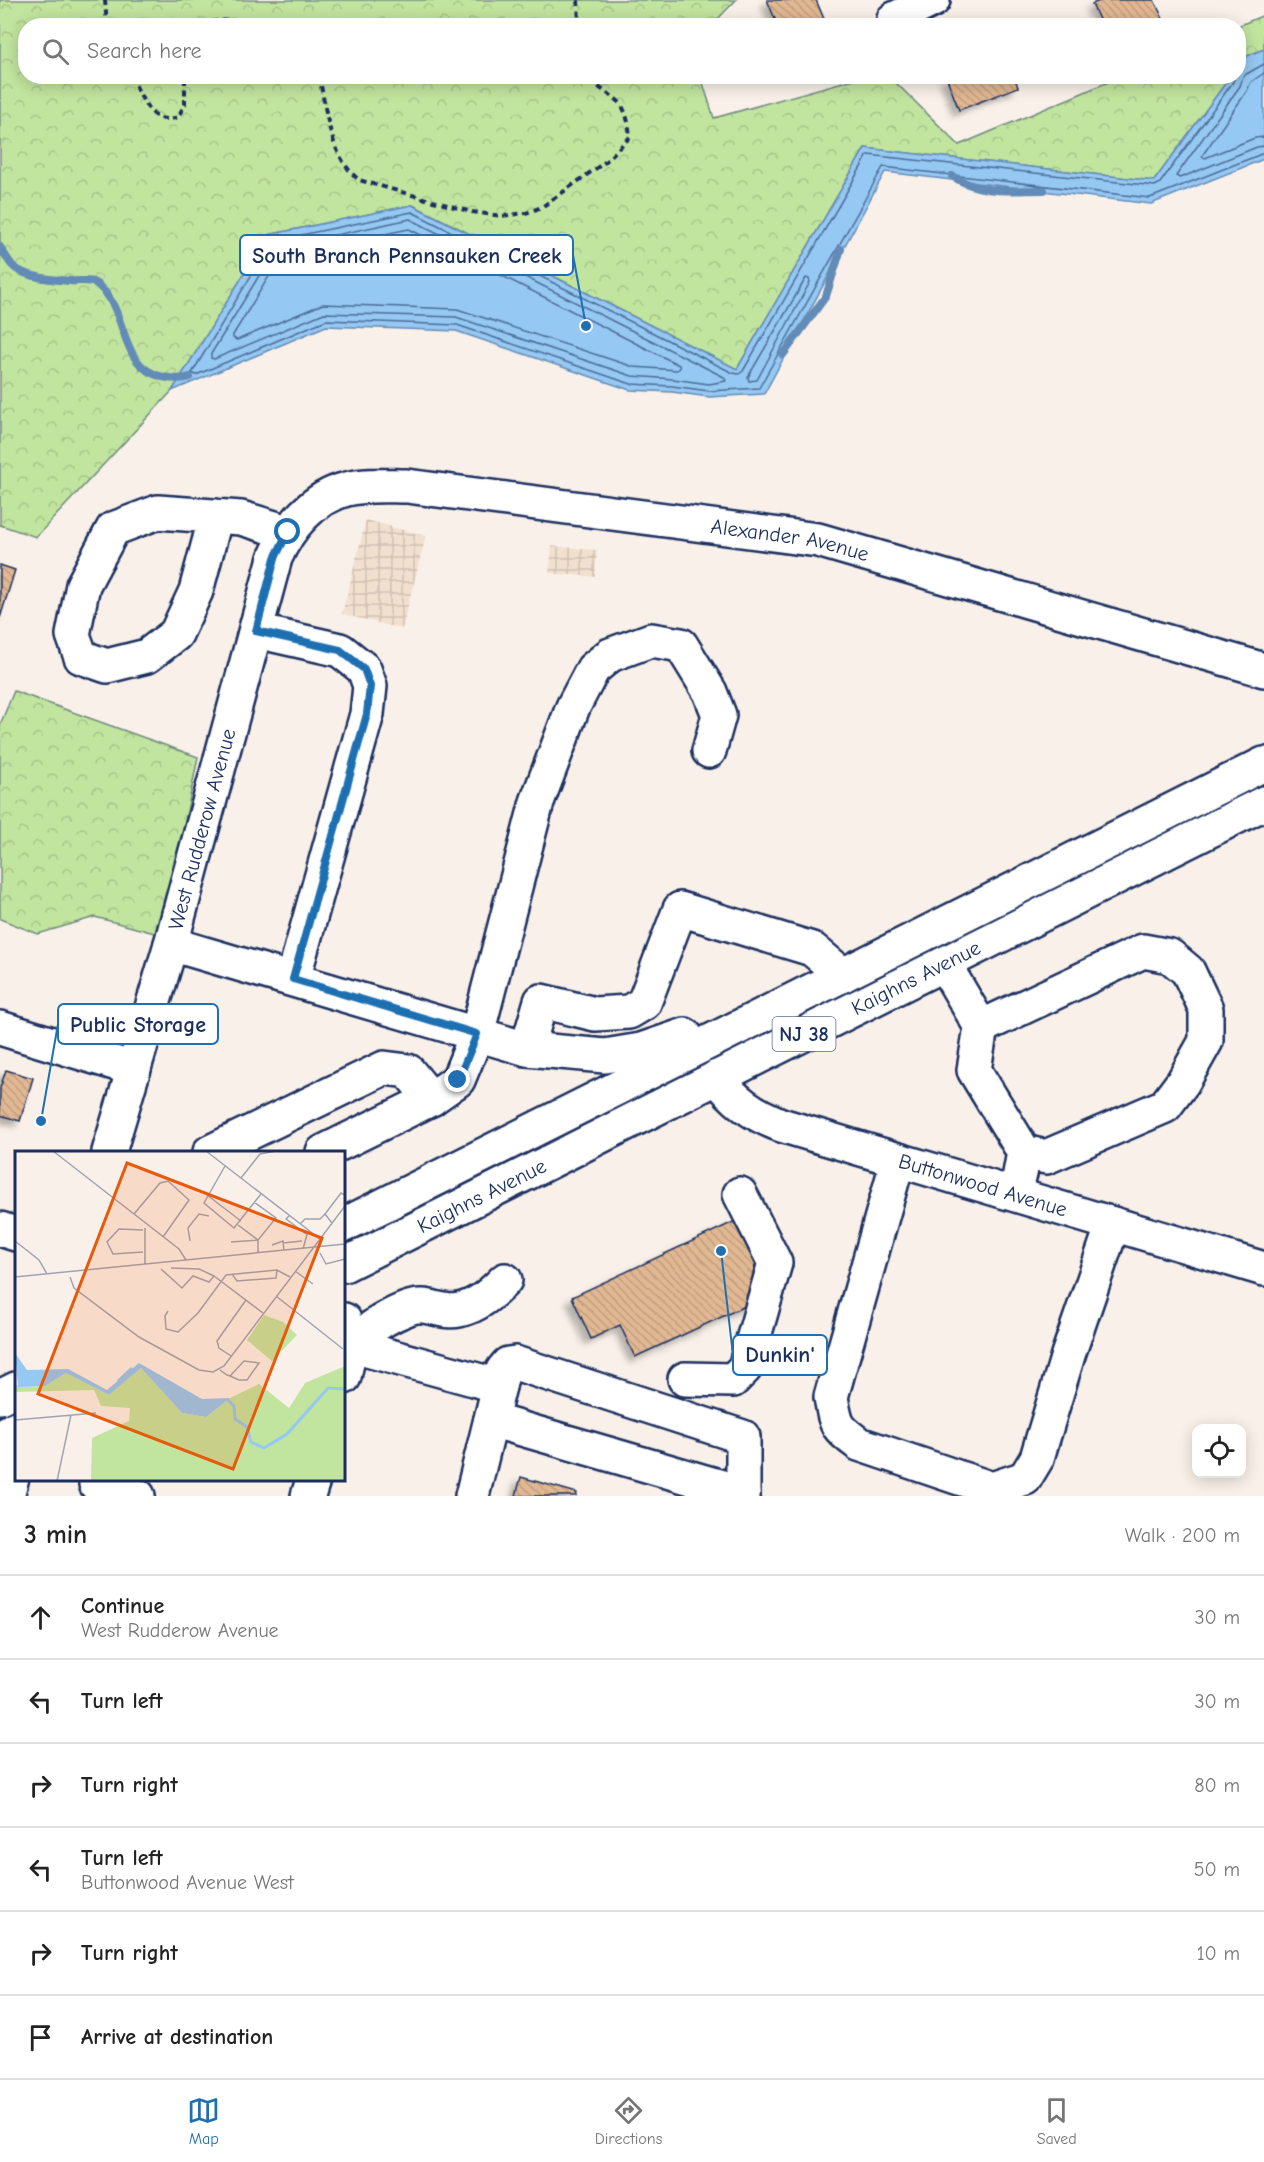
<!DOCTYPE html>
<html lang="en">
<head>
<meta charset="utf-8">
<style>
  :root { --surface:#fff; --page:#f6f6f6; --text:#222; --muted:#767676; --line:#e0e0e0; --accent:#1f6fb2 }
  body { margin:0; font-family:"Comic Neue",sans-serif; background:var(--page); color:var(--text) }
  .controls { position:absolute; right:18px; bottom:18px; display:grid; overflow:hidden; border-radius:12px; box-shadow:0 3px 15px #0003 }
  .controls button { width:54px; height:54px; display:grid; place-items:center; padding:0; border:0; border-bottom:2px solid var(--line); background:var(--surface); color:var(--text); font:30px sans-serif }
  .stop { position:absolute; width:18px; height:18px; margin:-14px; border:4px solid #1f6fb2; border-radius:50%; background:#fff }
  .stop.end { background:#1f6fb2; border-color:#fff; box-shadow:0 2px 6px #0008 }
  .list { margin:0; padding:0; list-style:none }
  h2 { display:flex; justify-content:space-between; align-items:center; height:78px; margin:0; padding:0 24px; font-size:26px }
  h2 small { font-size:20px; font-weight:400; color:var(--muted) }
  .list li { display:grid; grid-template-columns:39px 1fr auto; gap:18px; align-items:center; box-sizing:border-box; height:84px; padding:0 24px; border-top:2px solid var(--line) }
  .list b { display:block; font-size:22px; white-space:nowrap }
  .list p { margin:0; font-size:20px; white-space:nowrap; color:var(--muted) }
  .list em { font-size:20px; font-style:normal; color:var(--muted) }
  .icon { flex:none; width:33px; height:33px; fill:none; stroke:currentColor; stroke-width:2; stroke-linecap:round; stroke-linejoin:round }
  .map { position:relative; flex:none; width:1264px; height:1496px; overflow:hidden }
  .search { position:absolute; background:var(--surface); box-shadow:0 3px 15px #0003; left:18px; right:18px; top:18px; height:66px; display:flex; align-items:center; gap:15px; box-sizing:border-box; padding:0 21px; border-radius:24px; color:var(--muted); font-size:22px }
  .sheet { height:582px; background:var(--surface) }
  nav { display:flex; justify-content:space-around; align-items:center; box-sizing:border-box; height:84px; border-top:2px solid var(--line); background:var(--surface); font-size:16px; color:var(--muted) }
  nav a { display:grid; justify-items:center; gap:3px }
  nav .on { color:var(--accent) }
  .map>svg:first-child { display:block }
</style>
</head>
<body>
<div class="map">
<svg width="1264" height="1496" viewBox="0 0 1264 1496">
  <defs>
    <pattern id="industrial-grid" width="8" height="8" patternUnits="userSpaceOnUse" patternTransform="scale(1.5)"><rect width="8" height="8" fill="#f2e0cf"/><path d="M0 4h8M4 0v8" fill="none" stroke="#cfc0b4"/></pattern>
    <pattern id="forest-crowns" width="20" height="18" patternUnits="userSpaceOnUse" patternTransform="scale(1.5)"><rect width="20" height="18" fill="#c1e49e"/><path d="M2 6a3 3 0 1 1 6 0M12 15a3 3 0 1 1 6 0" fill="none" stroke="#a5c48a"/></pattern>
    <pattern id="building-back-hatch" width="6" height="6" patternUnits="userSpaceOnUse" patternTransform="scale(1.5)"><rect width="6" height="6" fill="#e1b892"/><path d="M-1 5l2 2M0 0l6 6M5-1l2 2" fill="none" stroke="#c09e80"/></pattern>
    <filter id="shadow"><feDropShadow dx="-5.5" dy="5.5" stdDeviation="3" flood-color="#0004"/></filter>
  </defs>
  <rect width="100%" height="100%" fill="#f9f1e9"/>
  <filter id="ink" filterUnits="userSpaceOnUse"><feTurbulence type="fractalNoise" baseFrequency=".0167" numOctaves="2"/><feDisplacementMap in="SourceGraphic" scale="12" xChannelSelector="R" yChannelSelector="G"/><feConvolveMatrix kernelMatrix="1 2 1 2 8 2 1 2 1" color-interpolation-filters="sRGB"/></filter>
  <g filter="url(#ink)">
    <path fill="url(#industrial-grid)" d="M366 520 426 536 402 629 342 614Z
      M552 546 597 550 595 577 549 573Z"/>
    <path fill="url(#forest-crowns)" stroke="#6e8a7e" stroke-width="1.5" d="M0 0H736L711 26H26V76L701 77 714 118 861 77H890L959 145 1120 77H1230L1154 181 865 148 737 369 413 205 268 235 172 391 36 537 0 525Z
      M1264 15V49L1244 57 1239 65 1238 26Z
      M14 691 198 757 162 935 95 917 38 934 0 919V725Z"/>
    <path fill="#95c8f2" stroke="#648bb7" stroke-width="1.5" d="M1264 49V159L1151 204 885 172 764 394 709 397 672 392 630 390 456 331 326 326 172 391 268 235 412 205 737 369 865 148 1154 181 1230 77 1238 76C1238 56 1247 56 1264 49Z"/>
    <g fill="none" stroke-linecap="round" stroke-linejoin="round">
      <path stroke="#4c6c99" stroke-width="1.5" d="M1264 64 1243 76 1240 86 1176 176 1180 178 1257 147 1264 146
        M1264 73 1251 82 1247 91 1202 156 1205 158 1255 138 1264 137
        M1235 76 1233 82 1160 183 1155 186 868 155 743 371 739 374 733 373 412 212 272 241 192 373 196 375 326 320 457 325 631 384 672 386 709 391 759 388 883 167 1150 198 1264 153
        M410 219 724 377 726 381 709 384 673 379 632 376 456 317 324 313 214 359 211 358V354L276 248Z
        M409 229 679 365 680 368 677 370 634 367 457 309 323 304 237 340 233 338V335L282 255Z
        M806 278 809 279 810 282 757 380 749 381 748 377Z"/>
      <path stroke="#648bb7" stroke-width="8" d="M952 176C982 195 1010 190 1044 190
        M0 247C4 253 8 261 13 266 23 277 55 280 70 281 81 282 92 278 100 287 129 313 118 367 163 377 172 379 181 380 190 377
        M783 355 826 296 841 249"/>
    </g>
    <path fill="url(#building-back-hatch)" stroke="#1b2f5e" stroke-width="1.5" filter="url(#shadow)" d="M767 0H816L827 26H778Z
      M1102 0H1154L1165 23 1160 26H1102L1092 4Z
      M946 76H1014L1018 87 959 110Z
      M0 565 15 570 0 618Z
      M6 1070 33 1078 20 1121 0 1115V1088Z
      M742 1218 766 1269 756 1301 635 1357 620 1325 591 1339 572 1297Z
      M521 1477 577 1493 576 1496H516Z"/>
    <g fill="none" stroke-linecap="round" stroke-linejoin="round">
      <g stroke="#1b2f5e" stroke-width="38">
        <g id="minor">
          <path d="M894 19 933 0"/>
          <path d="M216 516 196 591 176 634 147 656 107 666 81 657 73 635 83 585 113 529 158 512 241 518 288 532"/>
          <path d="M256 631 340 650 364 669 370 686 367 714 293 979"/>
          <path d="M171 944 527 1049 541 1001 595 1014 629 1012 644 1003 680 909 812 949 843 975"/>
          <path d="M944 964 981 1027 974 1070 1024 1152 1020 1174"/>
          <path d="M981 1027 1143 951 1170 956 1188 971 1206 1009V1041L1183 1082 1165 1106 1046 1157 1024 1152"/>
          <path d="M0 1028 134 1069"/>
          <path id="s1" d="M717 1077C734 1101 753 1114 781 1125L1264 1269"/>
          <path id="s2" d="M109 1152 171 944 275 558C288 528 313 497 347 489 366 484 387 486 407 486L818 540 1264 670"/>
          <path d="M210 1152 384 1068 408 1071 431 1099"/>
          <path d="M323 1152 431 1099 458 1080 477 1034 537 802 573 707 593 669 610 655 651 640 681 645 710 692 719 715 709 751"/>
          <path d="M898 1160 831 1397C836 1425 835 1427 859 1444L992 1489 1025 1478 1037 1458 1068 1355 1113 1224"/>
          <path d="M0 1229 16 1234"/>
          <path d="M344 1320 353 1346 499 1386"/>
          <path d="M344 1377C346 1368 348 1354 353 1346 361 1331 405 1304 423 1306 436 1307 446 1313 459 1310 478 1306 492 1293 505 1280"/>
          <path d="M685 1379 733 1380 745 1368 775 1263 740 1194"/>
          <path d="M491 1420 743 1493"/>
          <path d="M96 1484 138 1496"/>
          <path d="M7 1496 16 1462"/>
          <path d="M308 1496 313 1480"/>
          <path d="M472 1496 503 1370 508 1364 515 1363 743 1437V1496"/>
        </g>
      </g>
      <g stroke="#1b2f5e" stroke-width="38">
        <g id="highway">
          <path d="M527 1049 605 1056 641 1050 685 1035"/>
          <path d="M344 1225 1264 764"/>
          <path id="s3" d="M344 1265 1264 803"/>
          <path d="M0 1397 16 1389"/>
          <path d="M0 1437 16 1428"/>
        </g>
      </g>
      <path stroke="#1b2f5e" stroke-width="4" stroke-dasharray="6 4.5" stroke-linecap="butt" d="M105 0 107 26
        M578 0 579 26
        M202 26C217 16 239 22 256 26
        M131 76C142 97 150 127 178 117L185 104V76
        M319 76C327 112 329 155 359 180L472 212 502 216 526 213 542 207 605 162 630 137C629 125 627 113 620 103 611 93 597 90 590 76"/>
      <use href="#minor" stroke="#fff" stroke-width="33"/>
      <use href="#highway" stroke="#fff" stroke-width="33"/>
    </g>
  </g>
  <g fill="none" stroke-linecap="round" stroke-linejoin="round" filter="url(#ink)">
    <path stroke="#1f6fb2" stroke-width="8" d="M288 532 275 558 256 631 340 650 364 669 370 686 367 714 293 979 477 1034 458 1080"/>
  </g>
  <g text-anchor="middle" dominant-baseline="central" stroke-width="4.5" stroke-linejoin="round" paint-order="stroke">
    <rect fill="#fff" stroke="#5f6d8e" stroke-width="1.5" x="772.5" y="1017" width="63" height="34" rx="4.5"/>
    <g font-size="20" font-weight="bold" fill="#1b2f5e">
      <text x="804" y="1034">NJ 38</text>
    </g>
    <g font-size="21" fill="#1b2f5e" stroke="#fff">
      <text stroke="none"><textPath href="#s2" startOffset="1167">Alexander Avenue</textPath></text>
      <text stroke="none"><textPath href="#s2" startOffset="336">West Rudderow Avenue</textPath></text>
      <text stroke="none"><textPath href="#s3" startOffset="640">Kaighns Avenue</textPath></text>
      <text stroke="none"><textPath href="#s1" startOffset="292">Buttonwood Avenue</textPath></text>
      <text stroke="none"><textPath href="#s3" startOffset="154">Kaighns Avenue</textPath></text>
    </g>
  </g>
  <g transform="translate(15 1151)">
    <rect width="330" height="330" fill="#f9f1e9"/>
    <path d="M249 164 268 171 282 184 257 210 232 189ZM330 215V330H76L77 287 114 270 115 257 86 255 79 239 0 241V232L4 236 30 235 51 222 94 244 126 217 167 262 191 266 215 247 244 233 274 257 290 232Z" fill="#c1e49e"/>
    <path d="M0 202 12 219 53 218 92 239 124 212 187 248 215 247 191 266 167 262 126 217 94 244 51 222 30 235 3 236Z" fill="#95c8f2"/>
    <path fill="none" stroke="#95c8f2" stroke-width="3" d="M103 230 117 217M212 248 219 255 220 268 232 276 236 291 249 297 272 283 313 237 330 238"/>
    <path fill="none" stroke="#a0a3b1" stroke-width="1.5" d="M38 0 164 98 171 109M191 0 305 88M210 15 189 52 219 77 246 43M226 27 245 3 261 0M192 44 226 70M119 63 145 32 153 30 174 49 148 86M274 65 271 68 291 83M317 72 310 63 326 42 330 44M285 73 290 68H305L310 63M223 74 243 89V102M0 90 24 109 32 123M175 90 173 77 184 63 194 65M216 91 243 89 261 67 239 51M268 92 287 90M257 94 268 90 269 100M288 98 293 80M128 101 98 103 92 91 104 78 128 79M305 102 311 113 330 108M130 113V77M156 117 184 118 199 125M146 118 167 137 178 125 194 131 199 125 248 162M280 120 298 133M217 123 222 130 261 127 262 119M0 126 330 93M55 126 59 137 124 186 184 219 198 221 209 215 330 55M261 145 328 198M153 160 150 165 151 178 163 181 183 162 211 124 262 119 275 126M216 205 204 197 202 190 231 149M205 219 212 224 215 225 224 229H232L244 212 229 210 215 225M0 269 81 262M42 330 56 264"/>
    <path fill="#e8590c" fill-opacity="0.15" stroke="#e8590c" stroke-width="3" d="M112 12 307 87 218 318 23 243Z"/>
    <rect width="330" height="330" fill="none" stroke="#1b2f5e" stroke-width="3"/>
  </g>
  <path fill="none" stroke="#1f6fb2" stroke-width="2" d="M586 326L573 255M41 1121L58 1024M721 1251L733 1355"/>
  <g fill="#1f6fb2" stroke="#fff" stroke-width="2">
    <circle cx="586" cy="326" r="6"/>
    <circle cx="41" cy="1121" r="6"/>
    <circle cx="721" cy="1251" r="6"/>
  </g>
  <g fill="#fff" stroke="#1f6fb2" stroke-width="2">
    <rect x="240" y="235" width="333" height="40" rx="6"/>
    <rect x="58" y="1004" width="160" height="40" rx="6"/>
    <rect x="733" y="1335" width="94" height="40" rx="6"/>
  </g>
  <g font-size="22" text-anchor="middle" font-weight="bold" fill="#1b2f5e">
    <text x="407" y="263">South Branch Pennsauken Creek</text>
    <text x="138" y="1032">Public Storage</text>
    <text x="780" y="1362">Dunkin'</text>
  </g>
</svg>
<div class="controls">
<button><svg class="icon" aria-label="locate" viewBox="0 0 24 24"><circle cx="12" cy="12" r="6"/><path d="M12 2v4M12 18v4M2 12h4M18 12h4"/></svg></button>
</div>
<div class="stop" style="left:288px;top:532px"></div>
<div class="stop end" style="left:458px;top:1080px"></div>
<div class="search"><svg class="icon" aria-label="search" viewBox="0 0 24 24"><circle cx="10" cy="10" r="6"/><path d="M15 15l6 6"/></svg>Search here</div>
</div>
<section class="sheet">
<h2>3 min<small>Walk · 200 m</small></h2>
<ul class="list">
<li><svg class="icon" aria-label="ahead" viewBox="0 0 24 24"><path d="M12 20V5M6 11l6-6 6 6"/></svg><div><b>Continue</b><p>West Rudderow Avenue</p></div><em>30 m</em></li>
<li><svg class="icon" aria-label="left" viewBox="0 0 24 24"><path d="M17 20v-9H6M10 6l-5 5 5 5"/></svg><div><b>Turn left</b></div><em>30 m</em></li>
<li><svg class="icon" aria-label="right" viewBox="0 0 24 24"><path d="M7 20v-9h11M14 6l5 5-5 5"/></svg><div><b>Turn right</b></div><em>80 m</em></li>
<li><svg class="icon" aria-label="left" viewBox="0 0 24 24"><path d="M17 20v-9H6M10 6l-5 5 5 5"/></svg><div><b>Turn left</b><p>Buttonwood Avenue West</p></div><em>50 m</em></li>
<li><svg class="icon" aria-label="right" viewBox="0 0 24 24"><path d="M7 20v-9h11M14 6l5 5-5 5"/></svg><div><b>Turn right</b></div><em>10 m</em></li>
<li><svg class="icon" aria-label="arrive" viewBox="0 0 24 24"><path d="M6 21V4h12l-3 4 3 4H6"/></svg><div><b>Arrive at destination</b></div></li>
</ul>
</section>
<nav>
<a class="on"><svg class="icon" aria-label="map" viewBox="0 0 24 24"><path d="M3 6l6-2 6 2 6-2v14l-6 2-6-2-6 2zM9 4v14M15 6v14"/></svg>Map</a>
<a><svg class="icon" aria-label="directions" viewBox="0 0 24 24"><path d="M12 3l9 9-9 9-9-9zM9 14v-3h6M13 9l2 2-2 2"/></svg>Directions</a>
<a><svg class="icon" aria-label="saved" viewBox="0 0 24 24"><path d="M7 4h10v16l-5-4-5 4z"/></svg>Saved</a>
</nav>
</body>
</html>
